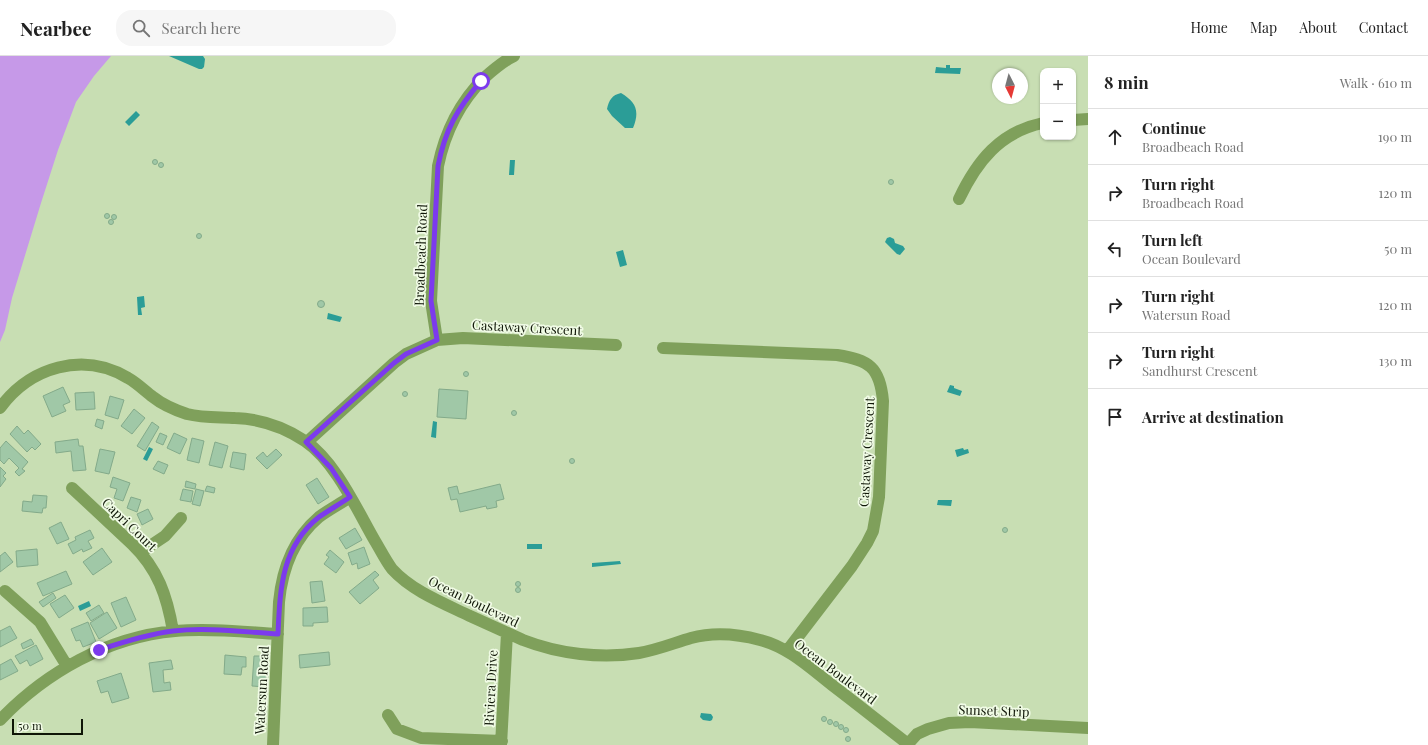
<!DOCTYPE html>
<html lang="en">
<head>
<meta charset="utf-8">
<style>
  :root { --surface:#fff; --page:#f6f6f6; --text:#222; --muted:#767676; --line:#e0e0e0 }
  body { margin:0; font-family:"Playfair Display",serif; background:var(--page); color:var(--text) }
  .controls { position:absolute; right:12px; top:12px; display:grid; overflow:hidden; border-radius:8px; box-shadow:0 1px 3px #0004 }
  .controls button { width:36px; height:36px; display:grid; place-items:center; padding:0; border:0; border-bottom:1px solid var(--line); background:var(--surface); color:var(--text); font:20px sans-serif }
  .compass { position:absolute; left:992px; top:12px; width:36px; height:36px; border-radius:50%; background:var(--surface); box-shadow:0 1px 3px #0004; rotate:174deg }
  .scale { position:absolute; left:12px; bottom:10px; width:71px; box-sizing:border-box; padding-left:4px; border:2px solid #0f1607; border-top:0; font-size:11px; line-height:14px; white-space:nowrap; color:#0f1607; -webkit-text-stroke:3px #f0fbe5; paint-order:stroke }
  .stop { position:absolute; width:12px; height:12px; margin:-9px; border:3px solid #7c3aed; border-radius:50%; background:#fff }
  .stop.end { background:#7c3aed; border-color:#fff; box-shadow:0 1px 4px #0008 }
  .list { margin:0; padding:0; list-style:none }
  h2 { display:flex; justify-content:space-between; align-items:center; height:52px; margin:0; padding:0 16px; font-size:17px }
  h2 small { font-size:13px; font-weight:400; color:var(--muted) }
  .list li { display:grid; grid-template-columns:26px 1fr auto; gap:12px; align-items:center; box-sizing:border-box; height:56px; padding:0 16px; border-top:1px solid var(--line) }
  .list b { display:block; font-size:15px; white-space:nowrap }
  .list p { margin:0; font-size:13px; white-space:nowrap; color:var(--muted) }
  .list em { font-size:13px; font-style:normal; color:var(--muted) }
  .icon { flex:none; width:22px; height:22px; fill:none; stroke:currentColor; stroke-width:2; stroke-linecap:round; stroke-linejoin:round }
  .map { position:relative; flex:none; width:1088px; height:689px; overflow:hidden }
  header { display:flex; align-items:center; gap:24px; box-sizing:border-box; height:56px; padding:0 20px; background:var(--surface); border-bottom:1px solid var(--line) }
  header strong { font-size:19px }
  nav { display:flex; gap:22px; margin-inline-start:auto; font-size:14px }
  .search { width:280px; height:36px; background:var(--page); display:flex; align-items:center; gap:10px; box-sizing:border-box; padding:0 14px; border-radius:16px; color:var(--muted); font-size:15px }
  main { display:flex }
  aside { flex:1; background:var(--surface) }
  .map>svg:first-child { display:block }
</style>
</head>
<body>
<header>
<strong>Nearbee</strong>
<div class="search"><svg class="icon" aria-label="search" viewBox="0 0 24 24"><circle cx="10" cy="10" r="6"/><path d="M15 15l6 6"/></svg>Search here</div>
<nav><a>Home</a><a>Map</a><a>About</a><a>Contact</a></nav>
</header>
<main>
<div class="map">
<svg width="1088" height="689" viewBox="0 0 1088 689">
  <rect width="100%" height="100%" fill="#c8deb3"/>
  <path fill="#c699e8" d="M0 0H111L94 20 76 46 58 94 41 147 12 242 5 274 0 286Z"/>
  <path fill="#2b9d97" d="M169 0H203L205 3 204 11 202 13H199Z
    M946 9H950V12H961L960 18 935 17 936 11 946 12Z
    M621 37C636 46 640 55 633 72H625L612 60 607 53C609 44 612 39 621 37Z
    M136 55 140 59 129 70 125 66Z
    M510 104H515L514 119H509Z
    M890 181 894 183 895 187 903 190 905 193 900 199 897 198 885 186 887 182Z
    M623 194 627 209 620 211 616 196Z
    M144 240 145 251 141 252 142 259H138L137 241Z
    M328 257 342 261 340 266 327 263Z
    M950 329 954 330V332L962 335 960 340 947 336Z
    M433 365 437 366 436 382 431 381Z
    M149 391 153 393 147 405 143 403Z
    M963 392 964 394 968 393 969 397 957 401 955 394Z
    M938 444H952L951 450 937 449Z
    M527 488H542V493H527Z
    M620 505 621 508 592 511V507Z
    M89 545 91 550 80 555 78 550Z
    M701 657 711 658 713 661 712 664 710 665 703 664 700 661Z"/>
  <path fill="#a0c8a7" stroke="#83aa8a" d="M152.5 106a2.5 2.5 0 1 1 5 0a2.5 2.5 0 1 1-5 0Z
    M158.5 109a2.5 2.5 0 1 1 5 0a2.5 2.5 0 1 1-5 0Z
    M888.5 126a2.5 2.5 0 1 1 5 0a2.5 2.5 0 1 1-5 0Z
    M104.5 160a2.5 2.5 0 1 1 5 0a2.5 2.5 0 1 1-5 0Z
    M111.5 161a2.5 2.5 0 1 1 5 0a2.5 2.5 0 1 1-5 0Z
    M108.5 166a2.5 2.5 0 1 1 5 0a2.5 2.5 0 1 1-5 0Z
    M196.5 180a2.5 2.5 0 1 1 5 0a2.5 2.5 0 1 1-5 0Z
    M317.5 248a3.5 3.5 0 1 1 7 0a3.5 3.5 0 1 1-7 0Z
    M463.5 318a2.5 2.5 0 1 1 5 0a2.5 2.5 0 1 1-5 0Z
    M63 331 70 346 63 349 66 355 52 361 43 340Z
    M439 333 468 335 466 363 437 361Z
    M402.5 338a2.5 2.5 0 1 1 5 0a2.5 2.5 0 1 1-5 0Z
    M94 336 95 353 76 354 75 337Z
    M110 340 124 344 118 363 105 359Z
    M134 353 145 362 132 378 121 370Z
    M511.5 357a2.5 2.5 0 1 1 5 0a2.5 2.5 0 1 1-5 0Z
    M97 363 104 365 102 373 95 370Z
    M152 366 159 371 145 395 137 390Z
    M17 370 24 378 28 374 41 388 35 394 32 391 27 396 10 378Z
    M160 377 167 380 163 389 156 386Z
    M174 377 187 383 180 398 167 392Z
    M192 382 204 385 199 407 187 404Z
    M78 383 79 390H83L86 414 73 415 71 395 56 397 55 386Z
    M6 385 28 406 22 413 25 415 19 420 15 416 19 412 9 402 4 408 0 404V392Z
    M215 386 228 390 222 412 209 409Z
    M100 393 115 396 109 418 95 415Z
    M276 393 282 399 267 413 256 402 263 396 267 401Z
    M233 396 246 398 244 414 230 411Z
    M569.5 405a2.5 2.5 0 1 1 5 0a2.5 2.5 0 1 1-5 0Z
    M158 405 168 409 164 418 153 413Z
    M0 411 6 417 3 420 6 423 0 431Z
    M113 421 130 427 123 445 114 442 117 433 110 431Z
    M317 422 329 441 318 448 306 429Z
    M186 425 196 428 195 433 185 431Z
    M500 428 504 443 496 445 497 451 487 453 486 450 460 456 457 443 451 444 448 432 457 430 459 438Z
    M207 430 215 432 214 437 205 435Z
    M183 433 193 435 191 446 180 444Z
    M196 433 204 435 200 450 192 448Z
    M33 439 47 440 46 452H43L42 457 22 455 23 445 32 446Z
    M131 441 141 444 137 456 127 452Z
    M148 453 153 463 142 469 137 458Z
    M61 466 69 483 57 488 49 472Z
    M1002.5 474a2.5 2.5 0 1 1 5 0a2.5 2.5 0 1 1-5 0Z
    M355 472 362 484 346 493 339 482Z
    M90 474 94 482 88 485 92 492 83 496 82 493 73 498 68 488 76 484 75 481Z
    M364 491 370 508 358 513 357 507 352 509 348 497Z
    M102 492 112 506 93 519 83 506Z
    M37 493 38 509 17 511 16 495Z
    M330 494 344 506 336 517 324 508 329 501 326 499Z
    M5 496 13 506 0 516V500Z
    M66 515 72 528 43 540 37 527Z
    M375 515 379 519 373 524 379 532 360 548 349 536Z
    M322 525 325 545 312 547 310 526Z
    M515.5 528a2.5 2.5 0 1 1 5 0a2.5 2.5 0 1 1-5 0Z
    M515.5 534a2.5 2.5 0 1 1 5 0a2.5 2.5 0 1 1-5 0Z
    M53 537 56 542 43 551 39 546Z
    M65 539 74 552 59 562 50 548Z
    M126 541 136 564 121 571 111 547Z
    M99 549 104 557 91 565 86 557Z
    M327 551 328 566 313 567V570H303V552Z
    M107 556 117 572 99 583 90 567Z
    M88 566 96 586 83 591 80 584 76 585 71 573Z
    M10 570 17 582 0 591V575Z
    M31 583 34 588 23 593 21 588Z
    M36 589 43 603 30 610 27 604 20 608 15 600Z
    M329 596 330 609 300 612 299 599Z
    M225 599 246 601V611H242L241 619 224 618Z
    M254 600H263L262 605H267L266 631 252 630Z
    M11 603 18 615 0 624V609Z
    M171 604 173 613 163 614 164 627 170 626 171 634 153 636 149 607Z
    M121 617 129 642 112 647 108 635 101 637 97 625Z
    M821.5 663a2.5 2.5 0 1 1 5 0a2.5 2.5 0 1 1-5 0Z
    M827.5 666a2.5 2.5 0 1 1 5 0a2.5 2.5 0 1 1-5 0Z
    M833.5 668a2.5 2.5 0 1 1 5 0a2.5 2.5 0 1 1-5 0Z
    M838.5 671a2.5 2.5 0 1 1 5 0a2.5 2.5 0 1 1-5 0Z
    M843.5 674a2.5 2.5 0 1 1 5 0a2.5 2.5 0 1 1-5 0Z
    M845.5 683a2.5 2.5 0 1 1 5 0a2.5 2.5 0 1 1-5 0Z"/>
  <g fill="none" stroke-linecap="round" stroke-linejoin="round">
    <path stroke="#7fa05b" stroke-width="12" d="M1073 64 1088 63
      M959 143C977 105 1000 76 1043 67
      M437 284 463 282 616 289
      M663 292 837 299C869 304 880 311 883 345L879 441 873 475 867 487 852 510 787 595
      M0 352C30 311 83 295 128 322 137 327 145 335 153 341 163 349 175 354 187 358 203 362 219 361 235 362 260 363 284 371 305 385 336 406 357 454 375 485 381 495 386 505 392 513 412 535 443 547 470 560 488 568 505 576 523 584 559 598 601 603 639 597 657 594 674 587 691 582 713 576 738 578 760 584 788 591 809 611 832 629 857 648 882 668 908 688
      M307 386 394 307 406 298 437 284 431 245 438 110C445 76 459 47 484 22 493 14 503 5 514 0
      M72 432 132 488C158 513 167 540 173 575
      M141 496 165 480 181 462
      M5 535 40 566 67 610
      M388 659 397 673 421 682 502 685
      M0 664C46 616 108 581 175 575 209 572 244 576 278 578
      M273 689 279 546C282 514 293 483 319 461 328 454 340 448 350 441
      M501 689 507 577
      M907 689 917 678 928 673 949 667 970 666 1088 672"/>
  </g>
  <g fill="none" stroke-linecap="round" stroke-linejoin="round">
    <path stroke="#7c3aed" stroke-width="5" d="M99 594C123 586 148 578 173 575 208 571 243 576 278 578 280 534 281 491 319 461 329 454 340 448 350 441L331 412 306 386 394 307 406 298 437 284 431 245 438 110C445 74 457 53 481 25"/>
  </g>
  <g text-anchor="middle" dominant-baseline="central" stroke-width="3.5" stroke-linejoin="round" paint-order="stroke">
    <g font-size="13" fill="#0f1607" stroke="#f0fbe5">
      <text transform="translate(420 199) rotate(-88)">Broadbeach Road</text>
      <text transform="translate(527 271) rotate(3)">Castaway Crescent</text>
      <text transform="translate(866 396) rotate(-87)">Castaway Crescent</text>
      <text transform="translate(130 468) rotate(44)">Capri Court</text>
      <text transform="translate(474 545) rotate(26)">Ocean Boulevard</text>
      <text transform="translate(836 615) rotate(37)">Ocean Boulevard</text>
      <text transform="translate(490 632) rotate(-87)">Riviera Drive</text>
      <text transform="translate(261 634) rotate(-87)">Watersun Road</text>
      <text transform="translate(994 654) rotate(2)">Sunset Strip</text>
    </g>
  </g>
</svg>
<div class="controls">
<button>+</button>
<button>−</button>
</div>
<svg class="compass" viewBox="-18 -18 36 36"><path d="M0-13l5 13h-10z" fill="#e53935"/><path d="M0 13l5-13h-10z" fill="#767676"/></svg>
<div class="scale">50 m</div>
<div class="stop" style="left:481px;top:25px"></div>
<div class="stop end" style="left:99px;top:594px"></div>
</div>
<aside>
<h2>8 min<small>Walk · 610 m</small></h2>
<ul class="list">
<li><svg class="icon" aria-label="ahead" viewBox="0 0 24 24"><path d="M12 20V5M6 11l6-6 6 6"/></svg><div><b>Continue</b><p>Broadbeach Road</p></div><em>190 m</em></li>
<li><svg class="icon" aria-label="right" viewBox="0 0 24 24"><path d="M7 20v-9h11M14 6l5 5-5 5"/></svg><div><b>Turn right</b><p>Broadbeach Road</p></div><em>120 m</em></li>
<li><svg class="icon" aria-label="left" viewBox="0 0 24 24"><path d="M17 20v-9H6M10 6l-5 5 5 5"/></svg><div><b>Turn left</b><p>Ocean Boulevard</p></div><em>50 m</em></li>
<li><svg class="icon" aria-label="right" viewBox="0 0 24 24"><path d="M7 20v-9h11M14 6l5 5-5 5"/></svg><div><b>Turn right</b><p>Watersun Road</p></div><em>120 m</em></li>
<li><svg class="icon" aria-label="right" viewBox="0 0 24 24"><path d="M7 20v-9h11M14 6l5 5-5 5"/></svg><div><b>Turn right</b><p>Sandhurst Crescent</p></div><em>130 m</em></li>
<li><svg class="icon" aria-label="arrive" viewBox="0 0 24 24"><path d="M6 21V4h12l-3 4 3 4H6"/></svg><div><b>Arrive at destination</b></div></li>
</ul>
</aside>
</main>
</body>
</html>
